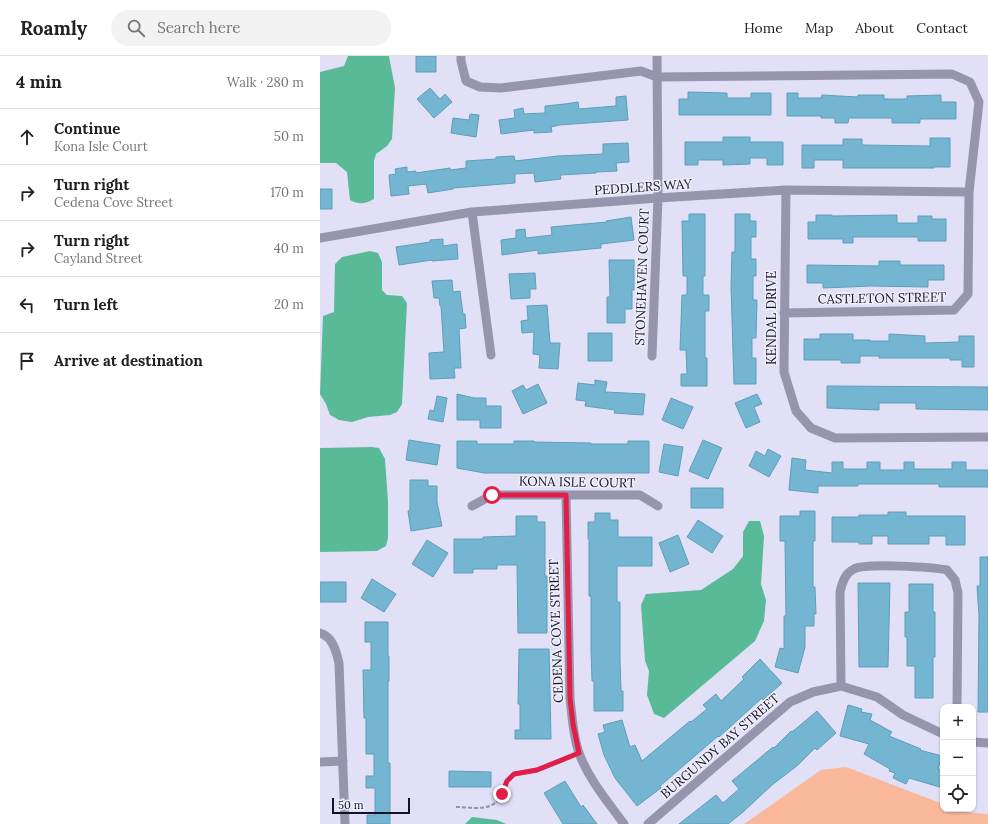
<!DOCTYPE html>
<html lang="en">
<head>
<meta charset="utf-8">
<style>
  :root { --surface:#fff; --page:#f2f2f2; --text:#202124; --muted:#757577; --line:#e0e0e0 }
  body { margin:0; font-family:Lora,serif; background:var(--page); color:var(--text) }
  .controls { position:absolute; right:12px; bottom:12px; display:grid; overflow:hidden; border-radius:8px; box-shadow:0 1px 3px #0004 }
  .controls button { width:36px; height:36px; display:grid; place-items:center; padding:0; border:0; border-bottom:1px solid var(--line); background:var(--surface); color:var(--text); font:20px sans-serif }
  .scale { position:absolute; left:12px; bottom:10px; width:78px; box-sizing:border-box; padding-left:4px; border:2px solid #141226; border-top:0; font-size:11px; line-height:14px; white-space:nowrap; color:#141226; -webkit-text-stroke:3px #efeefa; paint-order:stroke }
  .stop { position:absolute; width:12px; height:12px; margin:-9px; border:3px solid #e11d48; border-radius:50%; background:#fff }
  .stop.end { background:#e11d48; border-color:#fff; box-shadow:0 1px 4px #0008 }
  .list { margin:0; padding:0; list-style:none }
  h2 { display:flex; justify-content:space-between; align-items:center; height:52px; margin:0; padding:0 16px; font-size:17px }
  h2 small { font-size:13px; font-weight:400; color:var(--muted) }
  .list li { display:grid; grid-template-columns:26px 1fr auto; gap:12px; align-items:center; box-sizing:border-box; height:56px; padding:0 16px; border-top:1px solid var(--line) }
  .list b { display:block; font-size:15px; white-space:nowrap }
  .list p { margin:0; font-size:13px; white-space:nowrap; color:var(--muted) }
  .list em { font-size:13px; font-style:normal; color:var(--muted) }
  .icon { flex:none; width:22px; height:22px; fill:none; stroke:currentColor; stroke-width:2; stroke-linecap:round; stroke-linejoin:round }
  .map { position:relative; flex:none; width:668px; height:768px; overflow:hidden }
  header { display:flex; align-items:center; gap:24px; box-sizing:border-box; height:56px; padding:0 20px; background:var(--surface); border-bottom:1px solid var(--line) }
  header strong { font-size:19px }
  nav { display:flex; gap:22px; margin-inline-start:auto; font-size:14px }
  .search { width:280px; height:36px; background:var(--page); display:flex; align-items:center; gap:10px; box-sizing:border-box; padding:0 14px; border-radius:22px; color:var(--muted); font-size:15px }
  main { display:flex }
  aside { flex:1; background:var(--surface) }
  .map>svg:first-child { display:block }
</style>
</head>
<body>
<header>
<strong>Roamly</strong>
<div class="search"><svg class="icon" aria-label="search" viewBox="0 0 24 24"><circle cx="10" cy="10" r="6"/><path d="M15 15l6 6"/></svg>Search here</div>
<nav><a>Home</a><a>Map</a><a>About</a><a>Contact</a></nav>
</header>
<main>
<aside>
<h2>4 min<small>Walk · 280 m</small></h2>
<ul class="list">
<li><svg class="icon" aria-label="ahead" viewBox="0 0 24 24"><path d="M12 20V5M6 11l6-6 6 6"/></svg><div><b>Continue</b><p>Kona Isle Court</p></div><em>50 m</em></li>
<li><svg class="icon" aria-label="right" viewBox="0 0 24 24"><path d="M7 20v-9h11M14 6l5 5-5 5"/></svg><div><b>Turn right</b><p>Cedena Cove Street</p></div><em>170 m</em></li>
<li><svg class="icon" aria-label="right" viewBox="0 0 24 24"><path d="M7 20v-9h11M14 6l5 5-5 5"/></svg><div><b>Turn right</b><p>Cayland Street</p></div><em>40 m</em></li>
<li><svg class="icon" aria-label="left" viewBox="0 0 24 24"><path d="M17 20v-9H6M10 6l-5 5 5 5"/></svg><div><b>Turn left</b></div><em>20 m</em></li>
<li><svg class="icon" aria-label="arrive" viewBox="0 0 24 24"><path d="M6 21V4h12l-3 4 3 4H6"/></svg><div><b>Arrive at destination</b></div></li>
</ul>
</aside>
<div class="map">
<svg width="668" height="768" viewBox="0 0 668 768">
  <rect width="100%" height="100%" fill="#e1e0f7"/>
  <path fill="#f8b899" d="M526 711 623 748V753H635L643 756 668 758V768H424L501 714Z"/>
  <path fill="#59ba97" d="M28 0H69L75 32 72 83 67 90 56 98 54 105V143C45 148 39 149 30 144L27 116 16 107H0V16L24 10Z
    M50 195 58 197 62 206V234L67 239 82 240 87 247 82 348 77 356 70 359 48 361 32 366 19 364 10 359 6 348 0 338 3 260 14 256 15 208 22 201Z
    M52 391 59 392 65 403 68 446V482L66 490 57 495 0 496V392Z
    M429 465H440L444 480 441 528 446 544 444 565 435 585 344 662 334 658 327 639 329 615 325 605 321 549 326 538 381 534 413 513 423 500V476Z
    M152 761 177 764 186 768H145Z"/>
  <path fill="#74b5d1" stroke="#5e9eb9" d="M96 0H116V16H96Z
    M110 32 120 43 125 38 132 46 114 62 97 43Z
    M368 36 407 37V42H431V37H451V59H359V43H368Z
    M467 37H478V42H501L502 39 538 41V39H564V43H587V40L621 39V46H636V63H600V67H572V62H529L528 67H515V62H501V60H467Z
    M306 40 308 64 239 69 231 71 232 76 214 77V74L181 78 179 64 195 62 194 54 203 52 204 58 225 57V50L245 48 258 46 259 53 296 50V41Z
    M150 58 159 59 156 81 131 77 133 62 149 64Z
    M403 81H430V86H463V109H447V102H430V108L403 109V104H378V109H365V86H403Z
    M610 82H630V111H614V112H523V104H494V112H482V89H523V83H542V89L610 90Z
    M308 87 309 106 296 107 297 115 276 116V117L240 119 241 123 215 126 214 117 195 118V127L133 132V133L108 137 106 128 88 130 89 138 71 140 69 119 76 118 75 113 87 111V116L96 115V117L130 112V114L146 112V105L176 103V101L194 100 195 105 238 100 283 98V88Z
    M0 133H12V153H0Z
    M369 158H385V220H383V239H389V255H385V302H387V330H361V318H367L366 294H360L362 239H367V220H363L362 165H369Z
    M415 158H430V165H436V181H431V203H436V220H433V244H437L436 282H432V302H436V328H414L411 230 412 196H415Z
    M496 159H512V160L577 159V167H598V160H612V163H626V185H598V181H533V187H523V183H488V166H496Z
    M311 161 314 184 281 188V192L218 198V194L182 199 181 184 196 182V174L205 173 206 182 232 179 231 171 287 166 286 165Z
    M123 183V190L137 188 138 203 112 205V204L79 209 76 191 110 186V184Z
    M289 204H314V234H312V253H305V267H287V241H290Z
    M559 205H580V209H624V224H608V231L551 230 503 232V227H487V209L559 210Z
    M215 217 216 233H210V242L191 243 189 218Z
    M132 224 133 236 140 235 143 258H145L146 272 139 273 141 312H134L135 322 110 323 109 297 124 296 121 250H120L119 242H114L112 225Z
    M227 249 230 287H240L238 313 219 312 220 299 213 298 214 276 202 277 201 265 208 264 207 250Z
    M268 277H292V305H268Z
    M500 278H533V284H550V285H569V278L605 280V287L639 286V280H654V311H642V304H630V302H559V300H540V307H521V304H484V283H500Z
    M275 324 287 326 285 336 325 338 323 359 294 357 295 354 265 350 266 345 256 344 258 327 275 329Z
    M218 328 227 347 203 358 192 335 203 329 206 334Z
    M507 330 668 331V354L596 353V347H559V354L507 352Z
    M137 338 154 342H166V350H181V372H160V364H137Z
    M437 338 442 348 434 351 440 366 426 372 415 347Z
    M117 340 127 342 123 366 108 363 110 354 114 355Z
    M351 342 373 351 363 373 342 364Z
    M89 384 120 389 117 409 86 404Z
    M383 384 402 392 388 423 369 415Z
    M137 385H157V388H194V385H214V386L271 387V388H308V385H329V417H164L137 412Z
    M344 388 363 391 358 420 339 416Z
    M448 393 461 400 449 421 429 410 436 395 445 400Z
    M472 402 486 404 485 414 512 417V406H523V413H547V406H560V414H584V406H594V413H632V406H646V414H668V431H619V428H538V430H498V437L469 434Z
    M90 424H108V430H117V446L122 470 91 475 88 455 90 454Z
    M371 432H403V452H371Z
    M480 455H495V485H493V531H495L496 558 494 557V570H485V591L478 617 455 611 460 592 464 593V560H466L465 485H460V460H480Z
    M568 456H586V460H645V489H626V480H609V488H568V480H552V488H539V486H512V461H539V459H568Z
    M275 457H290V464H298V481H332V510H297V546H300V604L301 635H303V655H274V625H272L271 594V540H269V483H268V466H275Z
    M196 460H217V466H225V520H227V577H198L197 509H177V513H153V517H134V483H163V481L196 480Z
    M378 464 403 480 392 497 367 481Z
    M358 479 369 508 350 516 339 487Z
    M107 484 128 497 113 521 92 508Z
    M660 501H668V656H658L659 559 657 530H660Z
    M52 523 76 538 64 556 41 542Z
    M0 526H26V546H0Z
    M538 527H570L568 611H539Z
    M589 528H613V556H615V601H613V642H595V610H587V581H585V556H589Z
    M45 566H68V600H69V625H68V707H70V768H47V759H55V732H46V720H54V698H46V662H44L43 614H51V586H45Z
    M199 593H229L231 683H195V674H200V648H198Z
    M440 603 462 627 443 644 442 642 399 681 398 680 340 730 341 732 317 750 295 722 284 699 278 678 285 676 283 669 302 664 310 691 315 689 322 705 370 665 371 666 387 653 383 649 396 638 401 645 424 623 422 621Z
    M528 649 542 653 541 656 552 658 550 664 572 676 569 680 601 693 600 694 622 700 618 713 623 714V732L589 722 586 728 573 722 575 717 569 715 570 713 544 698 549 688 520 680Z
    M497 655 516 677 497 694 495 692 478 709 452 729 423 756 408 768H359L396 739 403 747 419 733 412 725 453 691 454 692 471 675 472 676Z
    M129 715 171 716V731H129Z
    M245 725 261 751 263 749 277 768H243L224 737Z"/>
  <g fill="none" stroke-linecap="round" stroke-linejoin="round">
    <path stroke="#9291a7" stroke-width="2" stroke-dasharray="4 2" stroke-linecap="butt" d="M136 751C153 751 172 757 182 739 185 733 186 727 190 722"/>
    <path stroke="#9695ad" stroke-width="4.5" d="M195 718 217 714 259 697"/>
    <path stroke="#9695ad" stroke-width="9" d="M141 0V5L146 25 160 31 181 32 321 15 337 21 632 18 650 26 659 46 649 136 648 238 634 254 464 257
      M466 134 464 316 476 355 491 372 515 382 668 381
      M152 156 171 299
      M0 182 152 156 338 142 466 134 649 136
      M332 300 338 142 337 0
      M246 439 250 642C252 660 253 680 259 697 269 724 288 746 304 768
      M152 450 172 439H320L338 450
      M0 577C13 581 16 595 19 607L25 768
      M521 630 520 536C522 527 525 517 534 513 545 507 613 511 627 514L635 524 638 537 637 651
      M653 686 668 687
      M0 706 23 705
      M328 768 470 646 493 636 521 630 557 641 583 659 623 678"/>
  </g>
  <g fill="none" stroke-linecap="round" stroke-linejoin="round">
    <path stroke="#e11d48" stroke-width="5" d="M172 439H246L250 642 253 668 259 697 217 714 194 718 187 725 182 738"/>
  </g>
  <g text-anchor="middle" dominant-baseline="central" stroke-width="3" stroke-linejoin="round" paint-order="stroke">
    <g font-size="13" fill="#141226" stroke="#efeefa">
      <text transform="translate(323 131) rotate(-4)">PEDDLERS WAY</text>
      <text transform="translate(322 221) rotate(-88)">STONEHAVEN COURT</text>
      <text transform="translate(562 242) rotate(-1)">CASTLETON STREET</text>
      <text transform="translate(451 262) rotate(-90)">KENDAL DRIVE</text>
      <text transform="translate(257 426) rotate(1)">KONA ISLE COURT</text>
      <text transform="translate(236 575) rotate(-92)">CEDENA COVE STREET</text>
      <text transform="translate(400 690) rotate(-41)">BURGUNDY BAY STREET</text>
    </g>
  </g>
</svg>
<div class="controls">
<button>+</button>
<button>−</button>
<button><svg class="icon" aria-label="locate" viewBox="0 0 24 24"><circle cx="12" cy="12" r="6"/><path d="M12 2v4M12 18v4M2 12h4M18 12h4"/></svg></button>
</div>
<div class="scale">50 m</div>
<div class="stop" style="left:172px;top:439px"></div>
<div class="stop end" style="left:182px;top:738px"></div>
</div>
</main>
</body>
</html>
